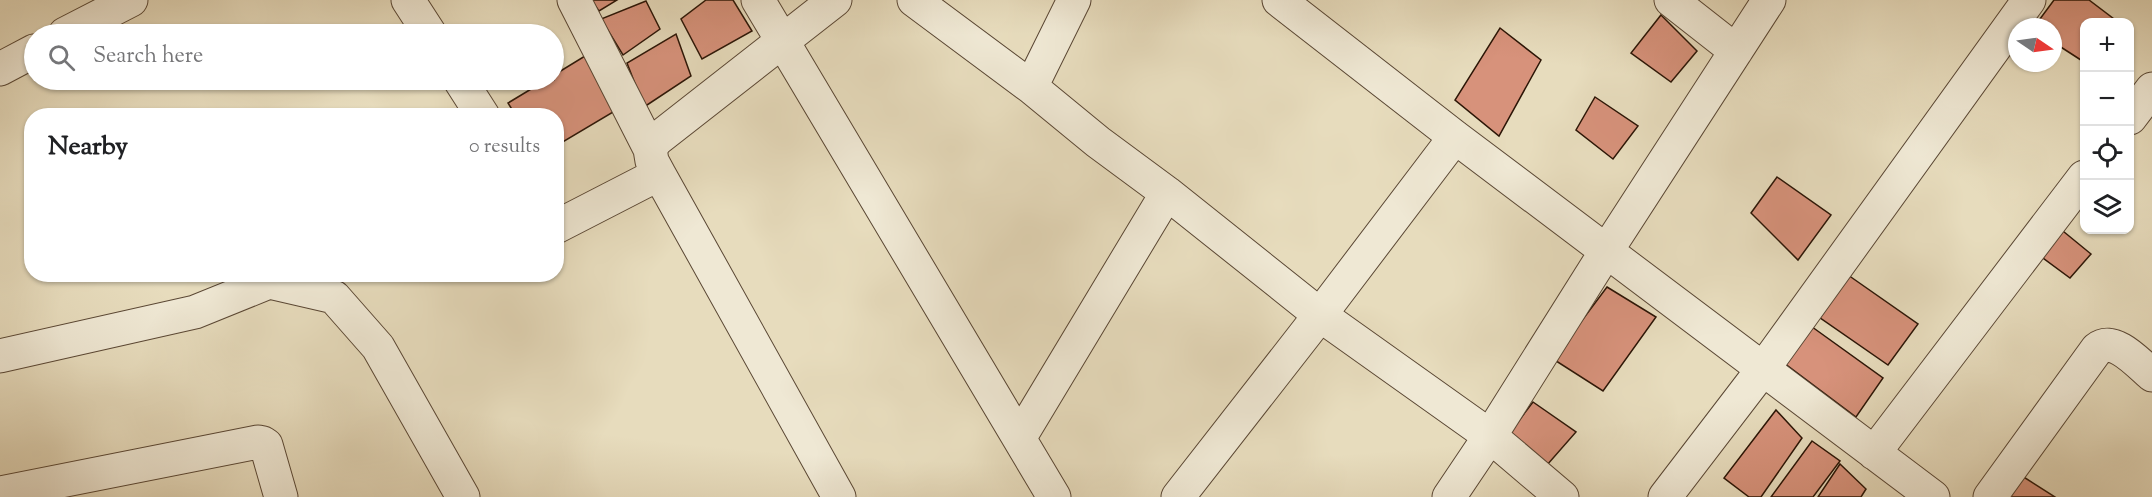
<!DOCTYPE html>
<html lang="en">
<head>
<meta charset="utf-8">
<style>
  :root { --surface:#fff; --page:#f6f6f6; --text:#202124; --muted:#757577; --line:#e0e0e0 }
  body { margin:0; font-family:"Sorts Mill Goudy",serif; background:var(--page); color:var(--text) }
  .controls { position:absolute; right:18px; top:18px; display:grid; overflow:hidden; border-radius:12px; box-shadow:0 2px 4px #0004 }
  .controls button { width:54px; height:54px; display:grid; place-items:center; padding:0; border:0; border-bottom:2px solid var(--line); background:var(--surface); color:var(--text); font:30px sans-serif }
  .compass { position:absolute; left:2008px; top:18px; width:54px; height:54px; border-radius:50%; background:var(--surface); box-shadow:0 2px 4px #0004; rotate:103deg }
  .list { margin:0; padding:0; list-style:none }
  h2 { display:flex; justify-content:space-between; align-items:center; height:78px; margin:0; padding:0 24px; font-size:26px }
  h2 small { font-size:20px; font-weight:400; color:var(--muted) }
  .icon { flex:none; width:33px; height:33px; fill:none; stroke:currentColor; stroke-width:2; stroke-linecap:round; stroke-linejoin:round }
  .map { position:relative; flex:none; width:2152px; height:497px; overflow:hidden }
  .search { position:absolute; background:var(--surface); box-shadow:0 2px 4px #0004; left:24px; top:24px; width:540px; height:66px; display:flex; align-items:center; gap:15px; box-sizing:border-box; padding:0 21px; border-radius:33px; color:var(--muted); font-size:22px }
  .panel { position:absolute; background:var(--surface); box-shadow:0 2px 4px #0004; left:24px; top:108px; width:540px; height:174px; border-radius:24px }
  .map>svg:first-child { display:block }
</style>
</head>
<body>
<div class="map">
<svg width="2152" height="497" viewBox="0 0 2152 497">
  <rect width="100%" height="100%" fill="#e7dcbd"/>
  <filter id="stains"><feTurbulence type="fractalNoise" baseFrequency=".00333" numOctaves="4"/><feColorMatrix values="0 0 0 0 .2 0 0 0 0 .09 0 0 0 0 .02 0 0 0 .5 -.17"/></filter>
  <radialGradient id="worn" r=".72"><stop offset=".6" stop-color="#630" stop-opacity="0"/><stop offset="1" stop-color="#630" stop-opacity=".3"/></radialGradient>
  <path fill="#d7927b" stroke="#2b1506" stroke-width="1.5" d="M591 0H617L599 11Z
    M706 0H733L752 31 702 59 681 19Z
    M2054 0H2089L2118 22H2084V62L2053 42V27H2034Z
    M646 1 660 29 623 55 601 19Z
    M1661 15 1697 51 1671 82 1631 53Z
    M1500 28 1541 60 1499 136 1455 100Z
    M676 34 691 76 644 107 627 63Z
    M598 48 630 102 556 146V116H516L508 103 546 80H554V75Z
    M1595 97 1638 126 1613 159 1576 130Z
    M1777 177 1831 215 1798 260 1751 213Z
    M2058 227 2091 254 2070 278 2032 250Z
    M1848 275 1918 324 1888 365 1816 315Z
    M1607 287 1656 317 1603 391 1553 359Z
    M1808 324 1883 378 1856 417 1780 360Z
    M1533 402 1576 432 1547 465 1508 435Z
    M1776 410 1802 438 1761 497H1749L1724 478Z
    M1812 441 1840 461 1813 497H1771Z
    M1840 464 1866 489 1861 497H1818Z
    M2019 474 2055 497H2003Z"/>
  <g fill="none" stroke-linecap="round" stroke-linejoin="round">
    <g stroke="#5a4734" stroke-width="35">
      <path id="minor" d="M408 0 430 34
        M574 0 650 149 652 161 659 174 839 497
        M758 0 1054 497
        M914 0 1031 87
        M1074 0 1031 87 1098 142 1167 193 1320 315 1490 436 1562 497
        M1279 0 1455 137 1933 497
        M1671 0 1736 51
        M65 34 131 0
        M0 69 34 51
        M460 80 483 116
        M2130 118 2152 89
        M650 149 656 140 835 0
        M556 227 659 174
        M0 356 195 312 269 282 334 297 378 347 463 497
        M1020 437 1167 193
        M1874 453 2084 177
        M0 493 258 442 263 443 266 445 281 497
        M1178 497 1320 315 1455 137
        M1449 497 1490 436 1607 250 1769 0
        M1665 497 1763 369 2029 0
        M1990 497 2097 349C2114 335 2139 364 2152 375"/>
    </g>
    <use href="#minor" stroke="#efe8d4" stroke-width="33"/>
  </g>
  <rect width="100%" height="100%" filter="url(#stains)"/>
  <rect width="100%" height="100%" fill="url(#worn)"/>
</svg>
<div class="controls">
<button>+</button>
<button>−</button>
<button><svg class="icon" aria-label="locate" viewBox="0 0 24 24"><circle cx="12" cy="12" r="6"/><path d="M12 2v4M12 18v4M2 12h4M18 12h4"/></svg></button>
<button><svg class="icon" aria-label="layers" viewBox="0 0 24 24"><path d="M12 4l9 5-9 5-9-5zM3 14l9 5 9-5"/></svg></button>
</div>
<svg class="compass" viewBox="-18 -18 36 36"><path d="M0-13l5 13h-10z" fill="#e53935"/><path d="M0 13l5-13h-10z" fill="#757577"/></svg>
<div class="search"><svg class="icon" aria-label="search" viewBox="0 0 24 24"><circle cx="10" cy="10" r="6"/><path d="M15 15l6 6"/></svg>Search here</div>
<section class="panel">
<h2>Nearby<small>0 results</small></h2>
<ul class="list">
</ul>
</section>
</div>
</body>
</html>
